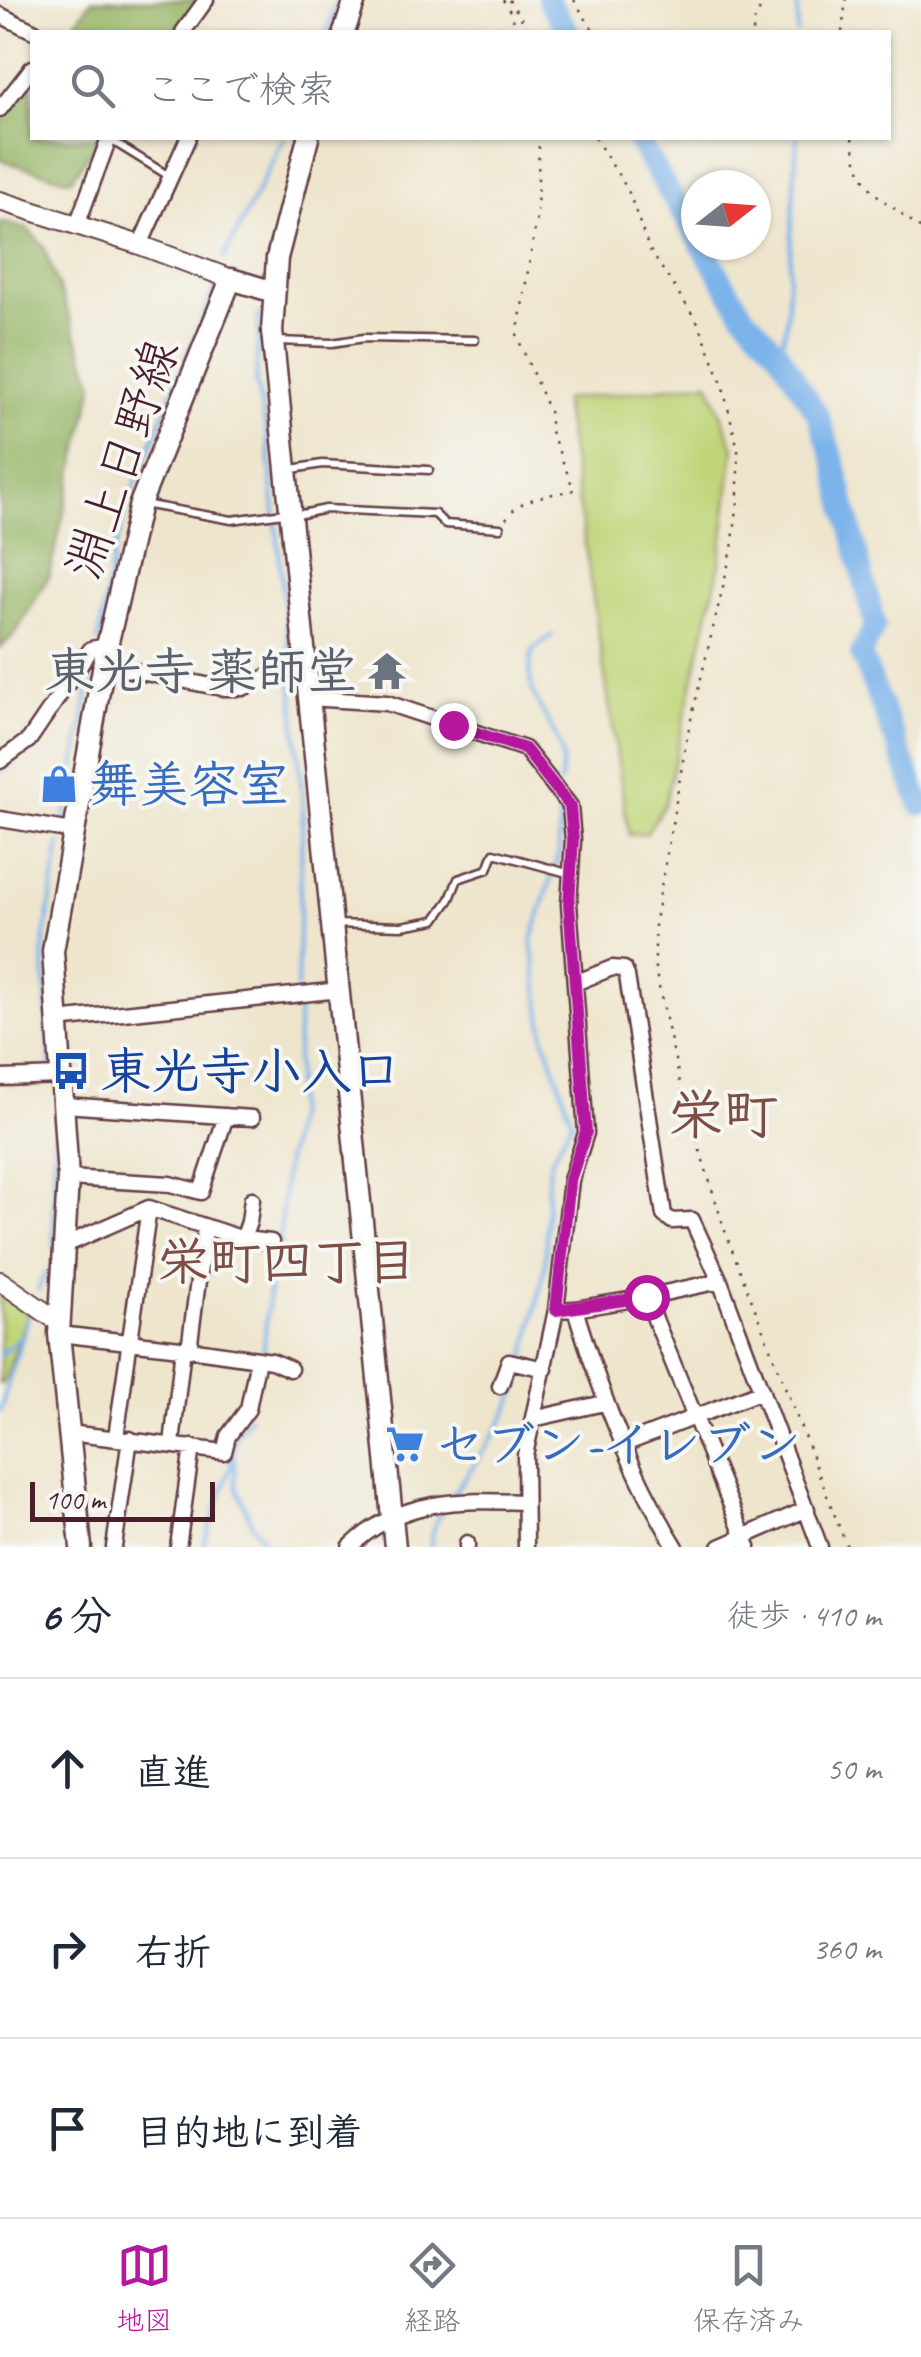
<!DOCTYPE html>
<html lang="ja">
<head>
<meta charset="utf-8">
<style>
  :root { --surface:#fff; --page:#f6f6f7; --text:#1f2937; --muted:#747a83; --line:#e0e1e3; --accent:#b5179e }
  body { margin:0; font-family:Caveat,"Klee One",sans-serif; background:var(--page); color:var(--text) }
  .compass { position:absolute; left:681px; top:170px; width:90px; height:90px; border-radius:50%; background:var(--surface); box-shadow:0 2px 8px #0004; rotate:73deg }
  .scale { position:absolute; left:30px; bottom:25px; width:185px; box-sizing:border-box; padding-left:10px; border:5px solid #4a1f2b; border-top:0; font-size:28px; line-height:35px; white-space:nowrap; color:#4a1f2b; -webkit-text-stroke:8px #f6f6f2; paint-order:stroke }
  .stop { position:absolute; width:30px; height:30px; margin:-22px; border:8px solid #b5179e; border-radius:50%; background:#fff }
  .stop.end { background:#b5179e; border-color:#fff; box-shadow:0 2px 10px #0008 }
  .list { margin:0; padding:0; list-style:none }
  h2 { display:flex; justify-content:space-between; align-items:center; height:130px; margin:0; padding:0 40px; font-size:42px }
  h2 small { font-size:32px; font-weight:400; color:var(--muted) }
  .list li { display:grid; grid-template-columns:65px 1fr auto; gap:30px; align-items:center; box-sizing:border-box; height:180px; padding:0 40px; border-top:2px solid var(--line) }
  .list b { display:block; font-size:38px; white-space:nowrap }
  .list em { font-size:32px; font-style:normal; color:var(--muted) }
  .icon { flex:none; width:55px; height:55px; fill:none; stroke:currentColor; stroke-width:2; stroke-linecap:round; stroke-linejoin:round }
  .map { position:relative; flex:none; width:921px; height:1547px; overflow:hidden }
  .search { position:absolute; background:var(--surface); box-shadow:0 2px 8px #0004; left:30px; right:30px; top:30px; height:110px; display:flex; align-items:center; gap:25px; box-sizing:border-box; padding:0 35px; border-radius:0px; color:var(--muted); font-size:38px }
  .sheet { height:670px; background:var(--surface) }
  nav { display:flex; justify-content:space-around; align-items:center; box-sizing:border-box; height:140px; border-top:2px solid var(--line); background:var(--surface); font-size:28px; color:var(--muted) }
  nav a { display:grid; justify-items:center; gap:5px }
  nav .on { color:var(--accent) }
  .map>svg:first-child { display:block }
</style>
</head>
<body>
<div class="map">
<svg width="921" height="1547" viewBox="0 0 921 1547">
  <rect width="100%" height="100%" fill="#f6f6f2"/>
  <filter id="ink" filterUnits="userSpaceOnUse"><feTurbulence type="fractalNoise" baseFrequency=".01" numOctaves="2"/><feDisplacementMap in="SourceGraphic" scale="20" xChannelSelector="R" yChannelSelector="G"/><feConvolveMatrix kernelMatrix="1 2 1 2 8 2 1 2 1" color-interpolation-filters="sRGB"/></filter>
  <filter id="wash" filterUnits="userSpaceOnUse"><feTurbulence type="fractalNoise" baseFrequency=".0048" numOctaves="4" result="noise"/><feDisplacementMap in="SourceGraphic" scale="40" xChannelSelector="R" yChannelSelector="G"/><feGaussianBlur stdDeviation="2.25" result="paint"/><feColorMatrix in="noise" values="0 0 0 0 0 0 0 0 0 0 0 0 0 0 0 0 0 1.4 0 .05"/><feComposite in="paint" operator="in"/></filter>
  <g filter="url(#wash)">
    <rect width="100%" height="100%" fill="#eee5cc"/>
    <path fill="#bfd578" stroke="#847a52" stroke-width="2.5" d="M709 382 734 448 720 563 665 803 646 834 629 835 563 400Z
      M0 1297H6L28 1314 4 1382 0 1384Z"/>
    <path fill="#97b668" stroke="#706a4a" stroke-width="2.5" d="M92 0H199L173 32H69Z
      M32 81V138H101L70 180 0 160V124Z
      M0 222 28 229 44 247 94 384 49 576 15 634 0 648Z"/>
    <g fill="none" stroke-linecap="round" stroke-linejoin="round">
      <path stroke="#7cb3eb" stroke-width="4" d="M327 32 338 0
        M797 32 798 0
        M224 258 284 138
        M259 314 256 382 267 434 290 660
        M779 353 786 327 797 138
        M552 635 533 650C520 696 549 711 561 750 564 761 561 772 560 783
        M98 642 113 557 129 500 215 287
        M291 673 303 804 297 988
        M0 771C39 742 59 706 92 672
        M64 824 96 651
        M51 1069 43 949 60 843
        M54 1244 55 1133
        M38 1290 43 1277 53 1269
        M0 1355 21 1336
        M263 1356 271 1268 279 1247 285 1168 295 1114 299 999
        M52 1357 63 1467
        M525 1359 545 1266 548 1175 552 1158 572 1121 544 1037 532 940 559 853V797
        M0 1411 30 1311
        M234 1456 236 1486 252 1524 268 1547
        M449 1499C477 1461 513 1415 523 1369
        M203 1547 230 1469 235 1437 250 1417
        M430 1547 435 1523 444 1507"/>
      <path stroke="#7cb3eb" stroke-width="22" d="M548 0 569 32
        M636 138 696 235
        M701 245 742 312 779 353 818 415 835 464 875 625 861 654 921 805"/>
    </g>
  </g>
  <g filter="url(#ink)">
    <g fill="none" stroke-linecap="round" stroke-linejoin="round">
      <g stroke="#633d43" stroke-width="11">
        <path id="service" d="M109 139 169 176
          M277 341 332 343 364 338 475 340
          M287 470 322 464 429 470
          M143 504 232 520 284 513
          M292 516 326 509 435 514 445 524 500 528
          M334 924 402 926 435 920 450 899 458 879 488 869 494 853 571 874"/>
      </g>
      <g stroke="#633d43" stroke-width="19">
        <path id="minor" d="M0 15 35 32
          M183 32 206 0
          M0 109 32 68
          M77 225 109 138
          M140 245 188 138
          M104 665 222 688H243L305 659
          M309 698 387 703 525 749 570 806 573 840 569 904 586 1133 571 1180 556 1310 575 1309C601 1394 629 1470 676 1547
          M0 761 29 740 91 649 107 646
          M0 819 73 831
          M575 983 612 968 624 969 627 976 664 1215 672 1221 692 1220 720 1281 820 1547
          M57 1020 340 990
          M0 1078 62 1076
          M64 1105 252 1118
          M68 1178 170 1184 201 1192 226 1116
          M243 1239 249 1222 252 1199
          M65 1245 149 1208 243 1239 271 1242
          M646 1297 720 1281
          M575 1309 646 1297 748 1547
          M59 1334 189 1349 272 1361 290 1369
          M189 1349 205 1228
          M500 1386 509 1361 545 1369
          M533 1419 604 1403
          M69 1433 224 1452 228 1436 248 1409 258 1359
          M116 1437 149 1208
          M172 1444 183 1348
          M622 1445 762 1391
          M467 1543V1547
          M114 1547 130 1439
          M178 1547 192 1447
          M350 1547C400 1498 460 1500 524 1502
          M526 1547 525 1455 556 1310
          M720 1547 807 1509"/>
      </g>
      <g stroke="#633d43" stroke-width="22">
        <path id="tertiary" d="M0 201 140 245 231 279
          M0 1281 59 1322"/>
      </g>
      <g stroke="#633d43" stroke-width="25">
        <path id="secondary" d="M344 32 355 0
          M308 138 277 258 272 331 395 1547
          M81 1547 59 1334 68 1178 53 951 107 646 140 504 231 279 274 292"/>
      </g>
      <path stroke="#633d43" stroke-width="2.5" stroke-dasharray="2.5 8" stroke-linecap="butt" d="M503 0 511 13 515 32
        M509 0 530 32
        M574 0 594 32
        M753 32 755 19 765 0
        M842 32 846 0
        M595 138 628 190 649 249 699 324 722 383 738 449V500L732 549 688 732 655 921V969L683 1096 726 1234 847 1547
        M852 138C863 198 878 193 921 229
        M506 519C519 497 551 495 574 490L550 429V414L517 336 537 217 539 138"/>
      <use href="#service" stroke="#fff" stroke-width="6"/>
      <use href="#minor" stroke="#fff" stroke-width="14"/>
      <use href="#tertiary" stroke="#fff" stroke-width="18"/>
      <use href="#secondary" stroke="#fff" stroke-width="20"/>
    </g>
  </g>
  <g fill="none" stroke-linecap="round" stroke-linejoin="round" filter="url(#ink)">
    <path stroke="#b5179e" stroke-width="12" d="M453 725 525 749 570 806 573 840 569 904 586 1132 570 1180 556 1310 646 1297"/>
  </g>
  <defs>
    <g id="temple-bare" transform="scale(3)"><path d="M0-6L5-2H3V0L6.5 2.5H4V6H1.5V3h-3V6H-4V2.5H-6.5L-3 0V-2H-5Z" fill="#6b7280" stroke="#f6f6f2" stroke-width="2.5" paint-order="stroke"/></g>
    <g id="shop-bare" transform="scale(3)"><path d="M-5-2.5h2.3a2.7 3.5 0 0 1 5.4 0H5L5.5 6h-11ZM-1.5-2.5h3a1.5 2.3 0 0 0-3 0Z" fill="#3f7fe0" stroke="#f6f6f2" stroke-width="2.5" paint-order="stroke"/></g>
    <g id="bus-bare" transform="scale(3)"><path d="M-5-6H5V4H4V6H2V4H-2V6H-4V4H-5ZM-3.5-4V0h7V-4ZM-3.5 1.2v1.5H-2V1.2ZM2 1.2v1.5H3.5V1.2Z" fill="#1a4fb4" stroke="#f6f6f2" stroke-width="2.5" paint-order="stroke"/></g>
    <g id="supermarket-bare" transform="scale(3)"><path d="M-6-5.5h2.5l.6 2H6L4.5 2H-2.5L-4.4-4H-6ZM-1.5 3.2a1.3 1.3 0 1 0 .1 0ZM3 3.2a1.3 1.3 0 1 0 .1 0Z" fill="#3f7fe0" stroke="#f6f6f2" stroke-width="2.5" paint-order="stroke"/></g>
  </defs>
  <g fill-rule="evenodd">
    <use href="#temple-bare" x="387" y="671"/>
    <use href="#shop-bare" x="59" y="784"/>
    <use href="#bus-bare" x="71" y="1071"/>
    <use href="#supermarket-bare" x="405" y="1444"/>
  </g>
  <g text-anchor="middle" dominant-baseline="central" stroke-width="8" stroke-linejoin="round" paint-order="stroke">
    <g font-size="50" fill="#4a1f2b" stroke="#f6f6f2">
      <text transform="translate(122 459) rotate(-71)">淵上日野線</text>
    </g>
    <g font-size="50" font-weight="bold" fill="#5b616d" stroke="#f6f6f2" text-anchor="end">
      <text x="357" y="671">東光寺 薬師堂</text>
    </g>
    <g font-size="50" font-weight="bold" fill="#366cbe" stroke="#f6f6f2" text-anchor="start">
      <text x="89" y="784">舞美容室</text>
      <text x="435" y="1444">セブン-イレブン</text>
    </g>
    <g font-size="50" font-weight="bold" fill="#164399" stroke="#f6f6f2" text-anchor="start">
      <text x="101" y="1071">東光寺小入口</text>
    </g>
    <g font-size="52" font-weight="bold" fill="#7e4d44" stroke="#f6f6f2">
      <text x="287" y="1262">栄町四丁目</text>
    </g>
    <g font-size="55" font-weight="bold" fill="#7e4d44" stroke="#f6f6f2">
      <text x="723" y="1115">栄町</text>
    </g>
  </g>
</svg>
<svg class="compass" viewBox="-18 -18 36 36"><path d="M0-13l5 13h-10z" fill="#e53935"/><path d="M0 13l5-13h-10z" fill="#747a83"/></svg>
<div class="scale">100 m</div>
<div class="stop" style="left:646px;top:1297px"></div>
<div class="stop end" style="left:453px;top:725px"></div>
<div class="search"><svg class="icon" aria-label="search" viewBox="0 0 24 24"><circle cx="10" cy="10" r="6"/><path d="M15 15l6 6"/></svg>ここで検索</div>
</div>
<section class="sheet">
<h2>6 分<small>徒歩 · 410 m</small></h2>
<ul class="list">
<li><svg class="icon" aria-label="ahead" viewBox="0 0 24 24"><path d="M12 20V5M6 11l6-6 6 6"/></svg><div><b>直進</b></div><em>50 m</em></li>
<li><svg class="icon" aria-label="right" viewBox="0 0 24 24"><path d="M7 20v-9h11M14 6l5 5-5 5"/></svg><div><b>右折</b></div><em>360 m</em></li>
<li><svg class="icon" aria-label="arrive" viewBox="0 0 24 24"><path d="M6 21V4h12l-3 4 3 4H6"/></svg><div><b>目的地に到着</b></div></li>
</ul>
</section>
<nav>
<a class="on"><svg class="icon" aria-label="map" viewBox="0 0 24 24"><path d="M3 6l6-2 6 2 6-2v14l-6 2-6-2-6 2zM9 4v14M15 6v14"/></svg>地図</a>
<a><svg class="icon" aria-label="directions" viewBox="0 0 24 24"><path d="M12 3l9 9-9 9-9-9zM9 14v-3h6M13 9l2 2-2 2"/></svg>経路</a>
<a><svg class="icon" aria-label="saved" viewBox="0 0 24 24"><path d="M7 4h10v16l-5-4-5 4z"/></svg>保存済み</a>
</nav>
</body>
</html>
